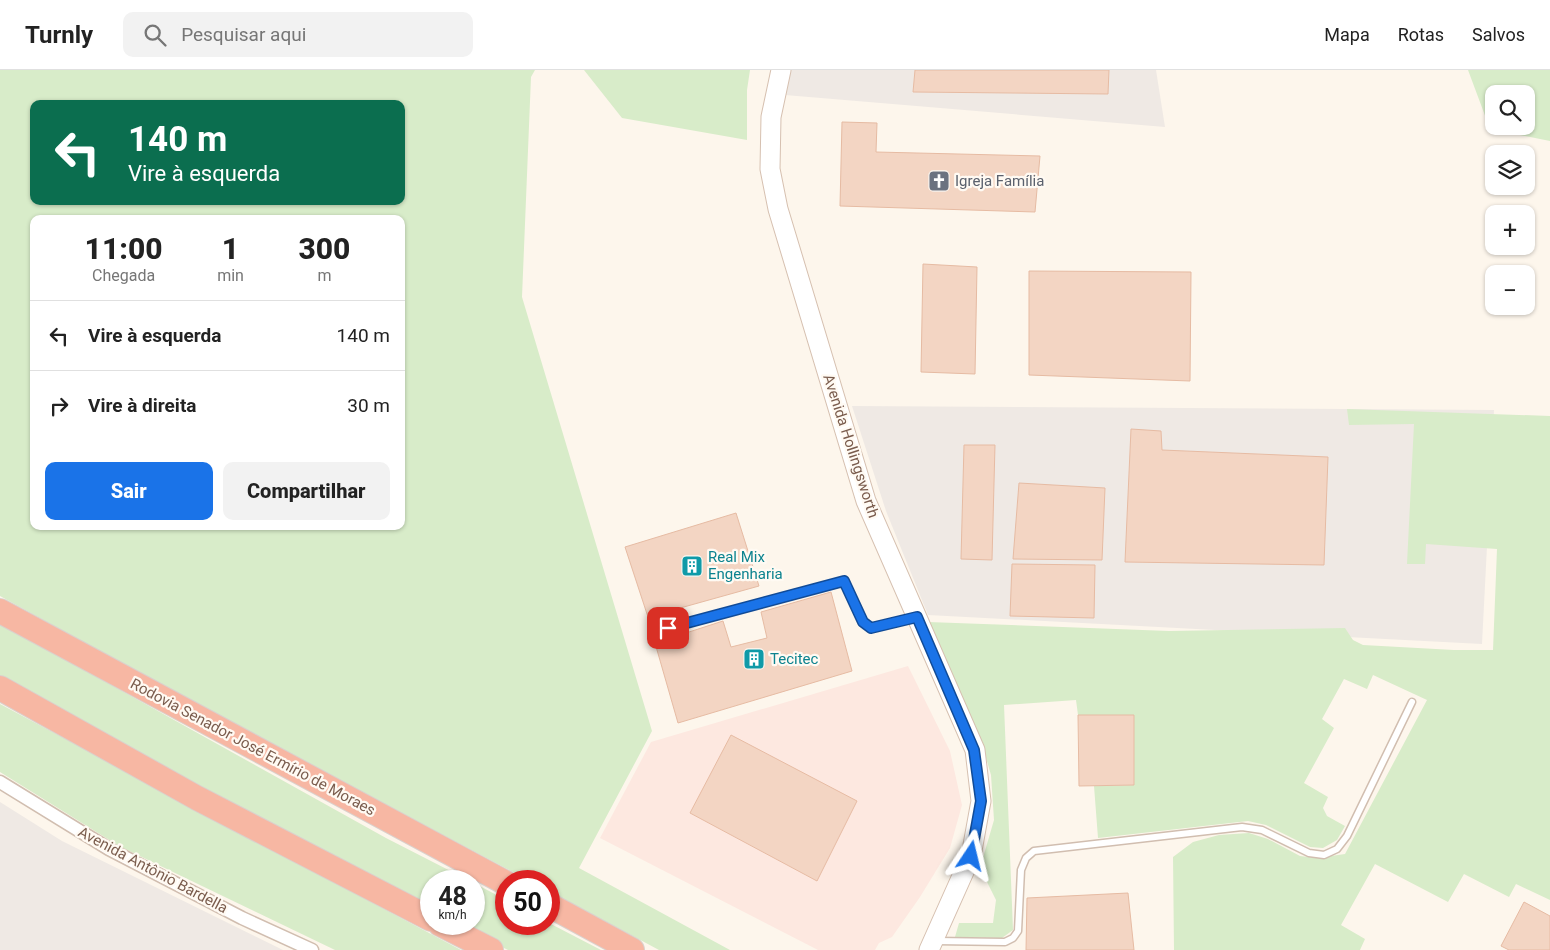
<!DOCTYPE html>
<html lang="pt">
<head>
<meta charset="utf-8">
<style>
	body { margin:0; font-family:Roboto,sans-serif; background:#f2f2f2; color:#222; height:100vh; display:flex; flex-direction:column; font-size:19px; white-space:nowrap }
	* { box-sizing:border-box; margin:0 }
	p { font-size:16px; color:#767676 }
	.icon { flex:none; width:28px; height:28px; fill:none; stroke:currentColor; stroke-width:2; stroke-linecap:round; stroke-linejoin:round }
	.map { position:relative; flex:1; overflow:hidden }
	.side { position:absolute; left:30px; top:145px; width:375px; height:315px; display:flex; flex-direction:column; background:#fff; border-radius:10px; box-shadow:0 1px 4px #0004 }
	.side>* { flex:none }
	.top-card { position:absolute; left:30px; top:30px; width:375px; height:105px; border-radius:10px; box-shadow:0 1px 4px #0004; background:#0b6e4f; color:#fff; overflow:hidden }
	.controls { position:absolute; left:1485px; top:15px; display:grid; gap:10px }
	.controls a { display:grid; place-items:center; width:50px; height:50px; border-radius:10px; background:#fff; box-shadow:0 1px 4px #0004; font-size:25px }
	.speed { position:absolute; left:420px; top:800px; display:flex; gap:10px; font-size:25px; font-weight:700; text-align:center }
	.speed>* { display:grid; place-content:center; width:65px; height:65px; border-radius:50%; background:#fff; box-shadow:0 1px 4px #0004; line-height:1 }
	.speed small { font-size:12px; font-weight:400 }
	.speed .limit { border:8px solid #d22; background:#fff; color:#111 }
	.pin { position:absolute; display:grid; place-items:center; width:42px; height:42px; color:#fff; margin:-21px; border-radius:10px; box-shadow:0 2px 8px #0006 }
	.me { position:absolute; width:55px; margin:-28px; rotate:10deg; stroke-linejoin:round; filter:drop-shadow(0 0 4px #0008) }
	.turn { display:flex; align-items:center; gap:18px; height:105px; padding:0 15px; font-size:22px }
	.turn .icon { width:65px; height:65px; stroke-width:2.5 }
	.turn b { display:block; font-size:35px; line-height:42px }
	.eta { display:flex; justify-content:space-evenly; align-items:center; height:85px; text-align:center }
	.eta b { font-size:30px; font-weight:800; line-height:35px }
	.action { display:flex; gap:10px; margin-top:auto; padding:10px 15px }
	.action a { flex:1; height:58px; border-radius:10px; background:#1a73e8; color:#fff; font-size:20px; font-weight:800; line-height:58px; text-align:center }
	.action a+a { background:#f2f2f2; color:#222 }
	ul { padding:0; list-style:none }
	li { display:flex; align-items:center; gap:15px; height:70px; padding:0 15px; border-top:1px solid #e0e0e0 }
	li div { flex:1 }
	li b { display:block; font-size:19px }
	li em { font-style:normal }
	header { display:flex; align-items:center; gap:30px; box-sizing:border-box; height:70px; padding:0 25px; background:#fff; border-bottom:1px solid #e0e0e0 }
	header strong { font-size:24px }
	nav { display:flex; gap:28px; margin-inline-start:auto; font-size:18px }
	.search { width:350px; height:45px; background:#f2f2f2; display:flex; align-items:center; gap:12px; box-sizing:border-box; padding:0 18px; border-radius:10px; color:#767676; font-size:19px }
	.map>svg:first-child { display:block }
</style>
</head>
<body>
<header>
<strong>Turnly</strong>
<div class="search"><svg class="icon" aria-label="search" viewBox="0 0 24 24"><circle cx="10" cy="10" r="6"/><path d="M15 15l6 6"/></svg>Pesquisar aqui</div>
<nav><a>Mapa</a><a>Rotas</a><a>Salvos</a></nav>
</header>
<div class="map">
<svg width="1550" height="880" viewBox="0 0 1550 880">
	<rect width="100%" height="100%" fill="#fdf6ec"/>
	<!-- commercial -->
	<polygon fill="#fde8e0" points="908,596 950,681 962,735 950,778 920,827 892,867 879,873 875,880 818,880 600,768 651,672"/>
	<!-- industrial -->
	<g fill="#efe9e4">
		<polygon points="790,0 1156,0 1165,57 785,25"/>
		<polygon points="852,336 1494,340 1482,574 928,545 886,441"/>
		<polygon points="0,732 62,771 283,880 0,880"/>
	</g>
	<!-- green -->
	<g fill="#d8ecc9" fill-rule="evenodd">
		<path d="M0,0H535L531,7L522,227L652,661L579,798L730,880H659L549,821V811H530L194,633L0,526ZM34,34H401V131H34ZM34,149H401V456H34Z"/>
		<polygon points="584,0 750,0 747,20 747,70 622,48"/>
		<path d="M1468,0H1550V71L1490,59ZM1494,24H1526V56H1494Z"/>
		<polygon points="1347,339 1550,346 1550,830 1516,814 1509,827 1464,804 1448,832 1375,794 1341,855 1365,869 1360,880 1174,880 1173,787 1193,772 1219,765 1249,763 1268,769 1300,786 1317,788 1345,784 1427,630 1373,605 1367,619 1344,609 1322,649 1334,658 1304,713 1328,727 1323,738 1327,746 1345,756 1337,770 1323,778 1310,777 1266,755 1248,751 1098,768 1094,716 1134,715 1134,645 1078,645 1076,630 1004,635 1013,860 1002,868 955,867 959,853 993,853 996,830 980,798 994,750 991,705 979,664 928,552 1169,561 1345,558 1353,570 1363,575 1454,580 1493,580 1497,479 1426,474 1425,494 1407,494 1414,354 1349,355"/>
		<polygon points="0,553 386,768 470,811 431,811 431,841 0,609"/>
		<polygon points="0,634 461,880 335,880 119,776 0,702"/>
		<polygon points="474,813 506,830 506,854 549,853 601,880 508,880 456,854 474,854"/>
	</g>
	<!-- building -->
	<g fill="#f3d5c3" stroke="#e6bba3">
		<polygon points="915,0 1109,0 1108,24 913,22"/>
		<polygon points="842,52 877,53 876,82 1040,86 1035,142 840,136"/>
		<polygon points="923,194 977,197 975,304 921,302"/>
		<polygon points="1029,201 1191,202 1190,311 1029,305"/>
		<polygon points="1131,359 1161,361 1162,380 1328,387 1324,495 1125,492"/>
		<polygon points="964,375 995,375 992,490 961,489"/>
		<polygon points="1019,413 1105,418 1102,490 1013,489"/>
		<polygon points="736,443 759,516 648,547 625,477"/>
		<polygon points="1012,494 1095,495 1094,548 1010,546"/>
		<polygon points="831,522 852,601 678,653 655,573 723,551 731,577 767,568 761,542"/>
		<polygon points="1078,645 1134,645 1134,715 1079,716"/>
		<polygon points="731,665 857,731 817,811 690,743"/>
		<polygon points="1128,823 1134,880 1026,880 1027,828"/>
		<polygon points="1524,832 1550,846 1550,880 1509,880 1501,876"/>
	</g>
	<g fill="none" stroke-linecap="round" stroke-linejoin="round">
		<!-- service casing -->
		<g stroke="#d1beb0" stroke-width="9">
			<g id="service">
				<polyline points="668,558 845,511 863,552 871,559 916,547"/>
				<polyline points="936,871 1005,872 1013,868 1018,861 1021,800 1026,788 1034,781 1242,757 1262,760 1309,783 1324,785 1337,779 1347,766 1412,632"/>
			</g>
		</g>
		<!-- minor casing -->
		<g stroke="#d1beb0" stroke-width="15">
			<polyline id="minor" points="0,712 109,779 242,848 312,880"/>
		</g>
		<!-- secondary casing -->
		<g stroke="#d6c0b0" stroke-width="21">
			<polyline id="secondary" points="781,0 771,47 770,99 778,139 866,431 975,680 981,731 971,786 929,880"/>
		</g>
		<!-- motorway casing -->
		<g stroke="#dad1cd" stroke-width="26">
			<g id="motorway">
				<polyline points="0,541 506,813"/>
				<polyline points="0,618 197,728 431,849"/>
				<polyline points="549,835 632,880"/>
				<polyline points="440,854 491,880"/>
			</g>
		</g>
		<!-- service -->
		<use href="#service" stroke="#fff" stroke-width="6"/>
		<!-- minor -->
		<use href="#minor" stroke="#fff" stroke-width="12"/>
		<!-- secondary -->
		<use href="#secondary" stroke="#fff" stroke-width="19"/>
		<!-- motorway -->
		<use href="#motorway" stroke="#f7b7a3" stroke-width="24"/>
	</g>
	<g fill="none" stroke-linecap="round" stroke-linejoin="round">
		<!-- route casing -->
		<g stroke="#114b97" stroke-width="12">
			<polyline id="route" points="668,558 844,511 863,552 871,558 917,547 974,680 981,731 971,786"/>
		</g>
		<!-- route -->
		<use href="#route" stroke="#1a73e8" stroke-width="9"/>
	</g>
	<!-- icons -->
	<defs>
		<g id="church-square" transform="scale(1.125)"><rect x="-9" y="-9" width="18" height="18" rx="4" fill="#6b7280" stroke="#fffaf3"/><path d="M-1.2-6h2.4v3.5h3.3v2.4h-3.3V6h-2.4V-.1h-3.3v-2.4h3.3Z" fill="#fff"/></g>
		<g id="building-square" transform="scale(1.125)"><rect x="-9" y="-9" width="18" height="18" rx="4" fill="#0f9aa8" stroke="#fffaf3"/><path d="M-4-6H4V6H1V3H-1V6H-4ZM-2.5-4.3h1.7v1.8h-1.7ZM.8-4.3h1.7v1.8H.8ZM-2.5-1h1.7V.8h-1.7ZM.8-1h1.7V.8H.8Z" fill="#fff"/></g>
	</defs>
	<g fill-rule="evenodd">
		<use href="#church-square" x="939" y="111"/>
		<use href="#building-square" x="692" y="496"/>
		<use href="#building-square" x="754" y="589"/>
	</g>
	<g text-anchor="middle" dominant-baseline="central" stroke-width="4.5" stroke-linejoin="round" paint-order="stroke">
		<!-- worship labels -->
		<g font-size="15" fill="#5b616d" stroke="#fffaf3" text-anchor="start">
			<text x="955" y="111">Igreja Família</text>
		</g>
		<!-- street labels -->
		<g font-size="15" fill="#7a5c4d" stroke="#fffaf3">
			<text transform="translate(851 376) rotate(72)">Avenida Hollingsworth</text>
			<text transform="translate(253 677) rotate(28)">Rodovia Senador José Ermírio de Moraes</text>
			<text transform="translate(153 800) rotate(28)">Avenida Antônio Bardella</text>
		</g>
		<!-- culture labels -->
		<g font-size="15" fill="#0d838f" stroke="#fffaf3" text-anchor="start">
			<text x="708" y="487">Real Mix<tspan x="708" dy="17">Engenharia</tspan></text>
			<text x="770" y="589">Tecitec</text>
		</g>
	</g>
</svg>
<div class="controls">
<a><svg class="icon" aria-label="search" viewBox="0 0 24 24"><circle cx="10" cy="10" r="6"/><path d="M15 15l6 6"/></svg></a>
<a><svg class="icon" aria-label="layers" viewBox="0 0 24 24"><path d="M12 4l9 5-9 5-9-5zM3 14l9 5 9-5"/></svg></a>
<a>+</a>
<a>−</a>
</div>
<div class="speed"><div>48<small>km/h</small></div><div class="limit">50</div></div>
<div class="pin" style="left:668px;top:558px;background:#d93025"><svg class="icon" aria-label="arrive" viewBox="0 0 24 24"><path d="M6 21V4h12l-3 4 3 4H6"/></svg></div>
<svg class="me" style="left:971px;top:786px" viewBox="-20 -20 40 40"><path d="M0-17L14 15 0 8-14 15z" fill="#1a73e8" stroke="#fff" stroke-width="4"/></svg>
<div class="top-card">
<div class="turn"><svg class="icon" aria-label="left" viewBox="0 0 24 24"><path d="M17 20v-9H6M10 6l-5 5 5 5"/></svg><div><b>140 m</b>Vire à esquerda</div></div>
</div>
<section class="side">
<div class="eta">
<div><b>11:00</b><p>Chegada</p></div>
<div><b>1</b><p>min</p></div>
<div><b>300</b><p>m</p></div>
</div>
<ul>
<li><svg class="icon" aria-label="left" viewBox="0 0 24 24"><path d="M17 20v-9H6M10 6l-5 5 5 5"/></svg><div><b>Vire à esquerda</b></div><em>140 m</em></li>
<li><svg class="icon" aria-label="right" viewBox="0 0 24 24"><path d="M7 20v-9h11M14 6l5 5-5 5"/></svg><div><b>Vire à direita</b></div><em>30 m</em></li>
</ul>
<div class="action"><a>Sair</a><a>Compartilhar</a></div>
</section>
</div>
</body>
</html>
